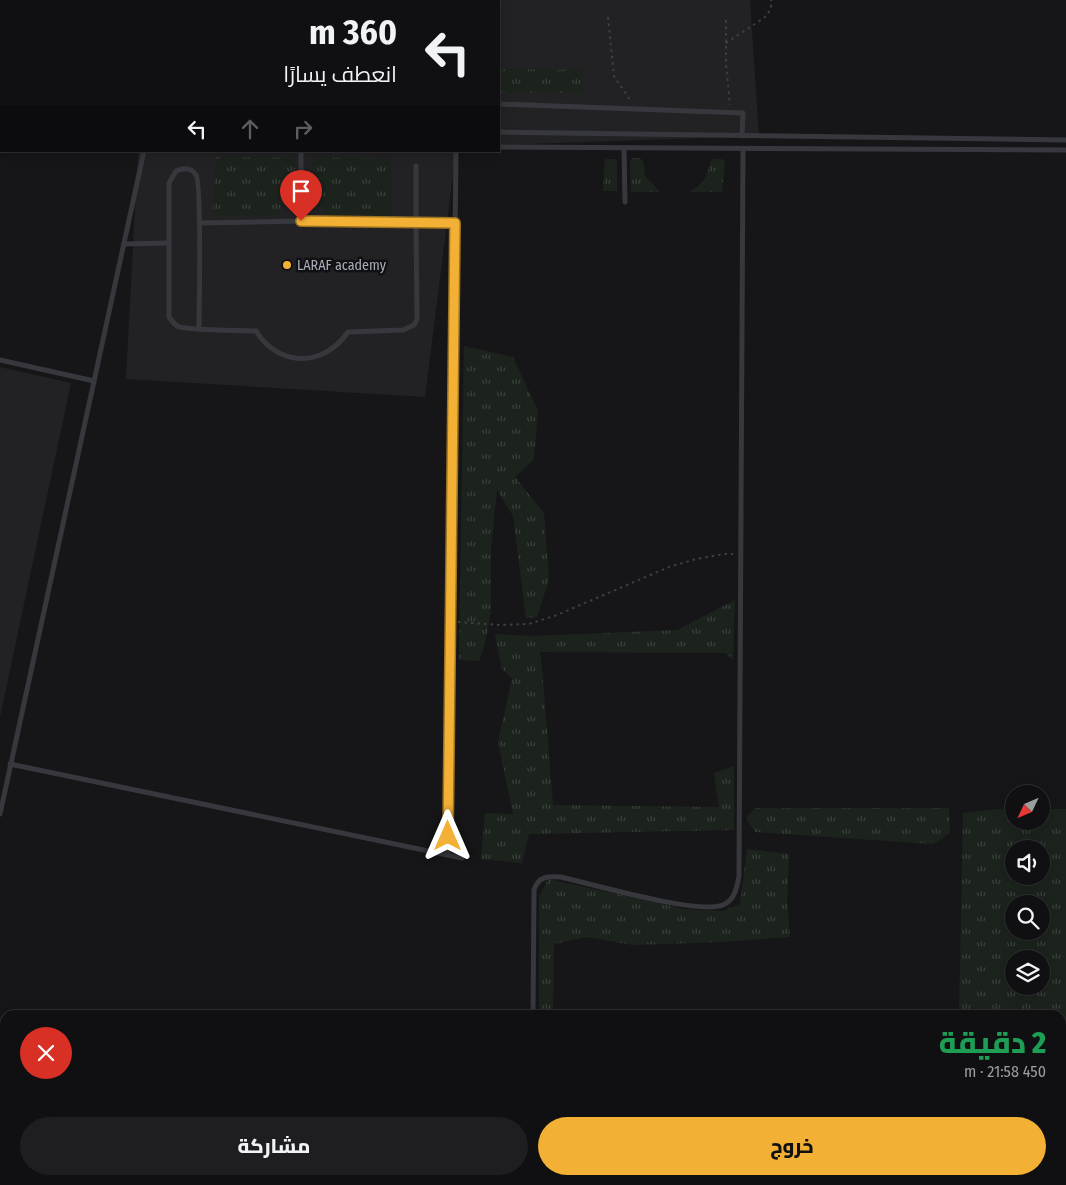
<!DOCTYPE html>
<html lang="ar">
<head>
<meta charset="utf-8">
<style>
	body { margin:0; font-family:"Fira Sans Condensed",Cairo,sans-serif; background:#1e1e20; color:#f1f3f6; direction:rtl; height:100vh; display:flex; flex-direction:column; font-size:19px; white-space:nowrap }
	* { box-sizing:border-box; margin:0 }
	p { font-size:16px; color:#9c9d9f }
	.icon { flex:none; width:28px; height:28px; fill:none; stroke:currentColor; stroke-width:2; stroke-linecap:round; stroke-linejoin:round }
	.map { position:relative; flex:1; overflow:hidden; direction:ltr }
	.panel { position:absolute; left:0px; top:1010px; width:1066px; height:175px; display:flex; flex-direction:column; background:#101012; border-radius:15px 15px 0 0; box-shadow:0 2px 12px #0003,0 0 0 1px #303032; direction:rtl }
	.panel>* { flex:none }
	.guide { position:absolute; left:0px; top:0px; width:500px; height:152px; box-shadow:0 2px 12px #0003,0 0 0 1px #303032; direction:rtl; background:#101012; color:#f1f3f6; overflow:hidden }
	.needle { width:32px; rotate:226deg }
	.tools { position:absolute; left:1005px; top:785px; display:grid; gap:10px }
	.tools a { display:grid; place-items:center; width:45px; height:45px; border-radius:50%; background:#101012; box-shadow:0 2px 12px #0003,0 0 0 1px #303032; font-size:25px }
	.pin { position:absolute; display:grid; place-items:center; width:42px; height:42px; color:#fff; margin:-51px -21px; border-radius:50% 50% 50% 0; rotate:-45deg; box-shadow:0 0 5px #0007 }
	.pin .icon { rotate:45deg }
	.me { position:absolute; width:55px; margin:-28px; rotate:0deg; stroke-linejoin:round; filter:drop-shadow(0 0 4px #0008) }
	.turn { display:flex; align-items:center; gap:18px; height:105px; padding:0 20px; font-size:22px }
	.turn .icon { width:65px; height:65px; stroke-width:2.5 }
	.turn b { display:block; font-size:35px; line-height:42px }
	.lanes { display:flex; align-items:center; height:48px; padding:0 20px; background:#0003; justify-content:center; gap:25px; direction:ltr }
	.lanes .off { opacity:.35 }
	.round { display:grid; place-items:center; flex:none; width:52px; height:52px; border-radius:26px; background:#1e1e20 }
	.summary { display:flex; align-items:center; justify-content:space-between; height:85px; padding:0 20px }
	h1 { font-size:30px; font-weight:800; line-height:38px; color:#1e9e55 }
	.action { display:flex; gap:10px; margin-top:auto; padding:10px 20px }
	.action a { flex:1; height:58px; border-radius:30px; background:#f2b134; color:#111; font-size:20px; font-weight:800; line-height:58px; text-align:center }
	.action a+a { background:#1e1e20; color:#f1f3f6 }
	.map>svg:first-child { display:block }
</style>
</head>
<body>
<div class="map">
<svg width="1066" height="1185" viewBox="0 0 1066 1185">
	<defs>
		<pattern id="grass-tufts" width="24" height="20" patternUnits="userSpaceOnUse" patternTransform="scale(1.25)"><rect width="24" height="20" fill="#1c231d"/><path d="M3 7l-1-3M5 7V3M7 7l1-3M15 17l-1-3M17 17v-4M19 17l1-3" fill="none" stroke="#3a403c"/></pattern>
	</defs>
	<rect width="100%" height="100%" fill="#161618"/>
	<!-- built -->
	<g fill="#222225">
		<polygon points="146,0 750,0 759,136 499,145 499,1 146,1"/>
		<polygon points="138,151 456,151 425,397 126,379"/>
		<polygon points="0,367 71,383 0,717"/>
	</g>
	<!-- grass -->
	<g fill="url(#grass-tufts)" fill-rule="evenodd">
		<polygon points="502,69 583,70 582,93 501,93"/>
		<path d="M215,157L294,158L295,159L296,169L292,171C285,180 285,189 294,197V207H280L279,215L213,216Z"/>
		<path d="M317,157L392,159L391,216L326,217L324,208L311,207L312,197C322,189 322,178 312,169L313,159Z"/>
		<polygon points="633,158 640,158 643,161 645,176 660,192 631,192 630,160"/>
		<polygon points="605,159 615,159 617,161 617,191 603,191"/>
		<path d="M713,159H721L725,161L722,192H690C697,187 704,182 707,174C709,169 709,163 713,159Z"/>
		<polygon points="464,346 513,357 538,411 534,459 515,477 544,513 549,580 537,617 526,618 513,516 497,490 491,549 491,611 485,643 479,661 459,660"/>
		<polygon points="735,600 733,660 726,653 540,652 542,668 553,805 719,807 714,773 734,766 734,830 529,834 522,863 481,859 485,813 513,814 498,742 512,678 502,669 495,634 532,636 677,630"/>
		<polygon points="755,808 949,808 950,833 933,844 755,832 746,818"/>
		<path d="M997,809H1014V821H1041V809H1066V1155L1061,1157V1015H959L963,813ZM1014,849H1041V876H1014ZM1014,904H1041V931H1014ZM1014,959H1041V986H1014Z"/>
		<polygon points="747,849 789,854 787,901 790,937 722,942 633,945 587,937 554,944 553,1015 539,1015 539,897 548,879 685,909 722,911 740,904"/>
		<polygon points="562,1180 944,1180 943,1185 576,1183"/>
		<rect x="956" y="1180" width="89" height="5"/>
	</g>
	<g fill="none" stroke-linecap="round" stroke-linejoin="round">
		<!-- path -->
		<g stroke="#3d3f44" stroke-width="2" stroke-dasharray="2.5 4" stroke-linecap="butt">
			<polyline points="608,17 614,76 630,100"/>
			<polyline points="726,20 726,65 730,105"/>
			<polyline points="726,43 764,18 771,9 771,0"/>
			<polyline points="458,622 500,625 529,624 557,615 669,567 696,559 724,554 733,554"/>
		</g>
		<!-- service -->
		<g stroke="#37383d" stroke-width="5">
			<polyline points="148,1 148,0"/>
			<polyline points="456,1 456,0"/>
			<polyline points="499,104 743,113 742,136"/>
			<polyline points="499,132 1066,140"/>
			<polyline points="499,147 1066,150"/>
			<polyline points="624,148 625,202"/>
			<polyline points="416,166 416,223 455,223"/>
			<polyline points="301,221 301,151"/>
			<path d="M199,223L301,221L416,223L417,319L414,325L403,330L348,332C324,367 279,368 256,331C241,330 187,331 177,326C173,323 171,320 169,317V183L176,171C183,168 191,167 196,175C202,183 199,309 199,329"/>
			<polyline points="124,244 169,243"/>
			<polyline points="0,360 94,381"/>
			<polyline points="10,764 462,858"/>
			<polyline points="0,814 144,151"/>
			<polyline points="448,855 456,151"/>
			<path d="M533,1015L534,890C538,876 549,876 561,877C592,884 698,915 723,905C735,900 737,887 739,876L743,149"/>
			<polyline points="531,1185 531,1180"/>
		</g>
	</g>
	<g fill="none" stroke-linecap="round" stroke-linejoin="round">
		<!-- route casing -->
		<g stroke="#9d7322" stroke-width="12">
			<polyline id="route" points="301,221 455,223 448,836"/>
		</g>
		<!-- route -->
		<use href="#route" stroke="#f2b134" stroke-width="9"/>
	</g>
	<!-- markers -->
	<circle fill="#f2b134" stroke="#111113" stroke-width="2" cx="287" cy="265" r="5"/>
	<g text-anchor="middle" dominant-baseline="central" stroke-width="5" stroke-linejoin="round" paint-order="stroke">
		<!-- poi labels -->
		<g font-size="14" fill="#a8adb8" stroke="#111113" text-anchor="start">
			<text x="297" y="265">LARAF academy</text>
		</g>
	</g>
</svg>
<div class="tools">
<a><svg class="needle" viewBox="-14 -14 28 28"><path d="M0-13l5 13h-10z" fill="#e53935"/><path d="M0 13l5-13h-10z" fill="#9c9d9f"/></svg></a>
<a><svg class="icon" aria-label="sound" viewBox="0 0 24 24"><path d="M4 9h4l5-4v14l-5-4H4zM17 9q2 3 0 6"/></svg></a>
<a><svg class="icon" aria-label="search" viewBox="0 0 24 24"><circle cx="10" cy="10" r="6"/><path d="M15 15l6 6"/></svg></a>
<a><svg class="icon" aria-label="layers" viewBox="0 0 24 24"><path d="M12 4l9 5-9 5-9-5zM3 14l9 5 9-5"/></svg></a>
</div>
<div class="pin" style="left:301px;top:221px;background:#d93025"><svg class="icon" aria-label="arrive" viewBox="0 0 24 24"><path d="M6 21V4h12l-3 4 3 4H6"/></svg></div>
<svg class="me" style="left:448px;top:836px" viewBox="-20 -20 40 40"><path d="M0-17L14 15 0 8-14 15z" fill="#f2b134" stroke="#fff" stroke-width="4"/></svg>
<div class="guide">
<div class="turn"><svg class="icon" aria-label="left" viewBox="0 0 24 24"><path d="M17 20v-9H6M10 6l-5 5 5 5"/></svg><div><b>360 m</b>انعطف يسارًا</div></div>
<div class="lanes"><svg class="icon" aria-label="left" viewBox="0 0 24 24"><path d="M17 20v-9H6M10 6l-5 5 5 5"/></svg><svg class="icon off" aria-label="ahead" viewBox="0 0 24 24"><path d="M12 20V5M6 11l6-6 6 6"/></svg><svg class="icon off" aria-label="right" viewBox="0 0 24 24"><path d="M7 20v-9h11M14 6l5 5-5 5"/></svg></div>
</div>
<section class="panel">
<div class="summary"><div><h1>2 دقيقة</h1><p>450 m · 21:58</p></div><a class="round" style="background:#d93025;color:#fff"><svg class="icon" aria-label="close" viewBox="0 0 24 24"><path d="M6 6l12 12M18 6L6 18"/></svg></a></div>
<div class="action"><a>خروج</a><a>مشاركة</a></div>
</section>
</div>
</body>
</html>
